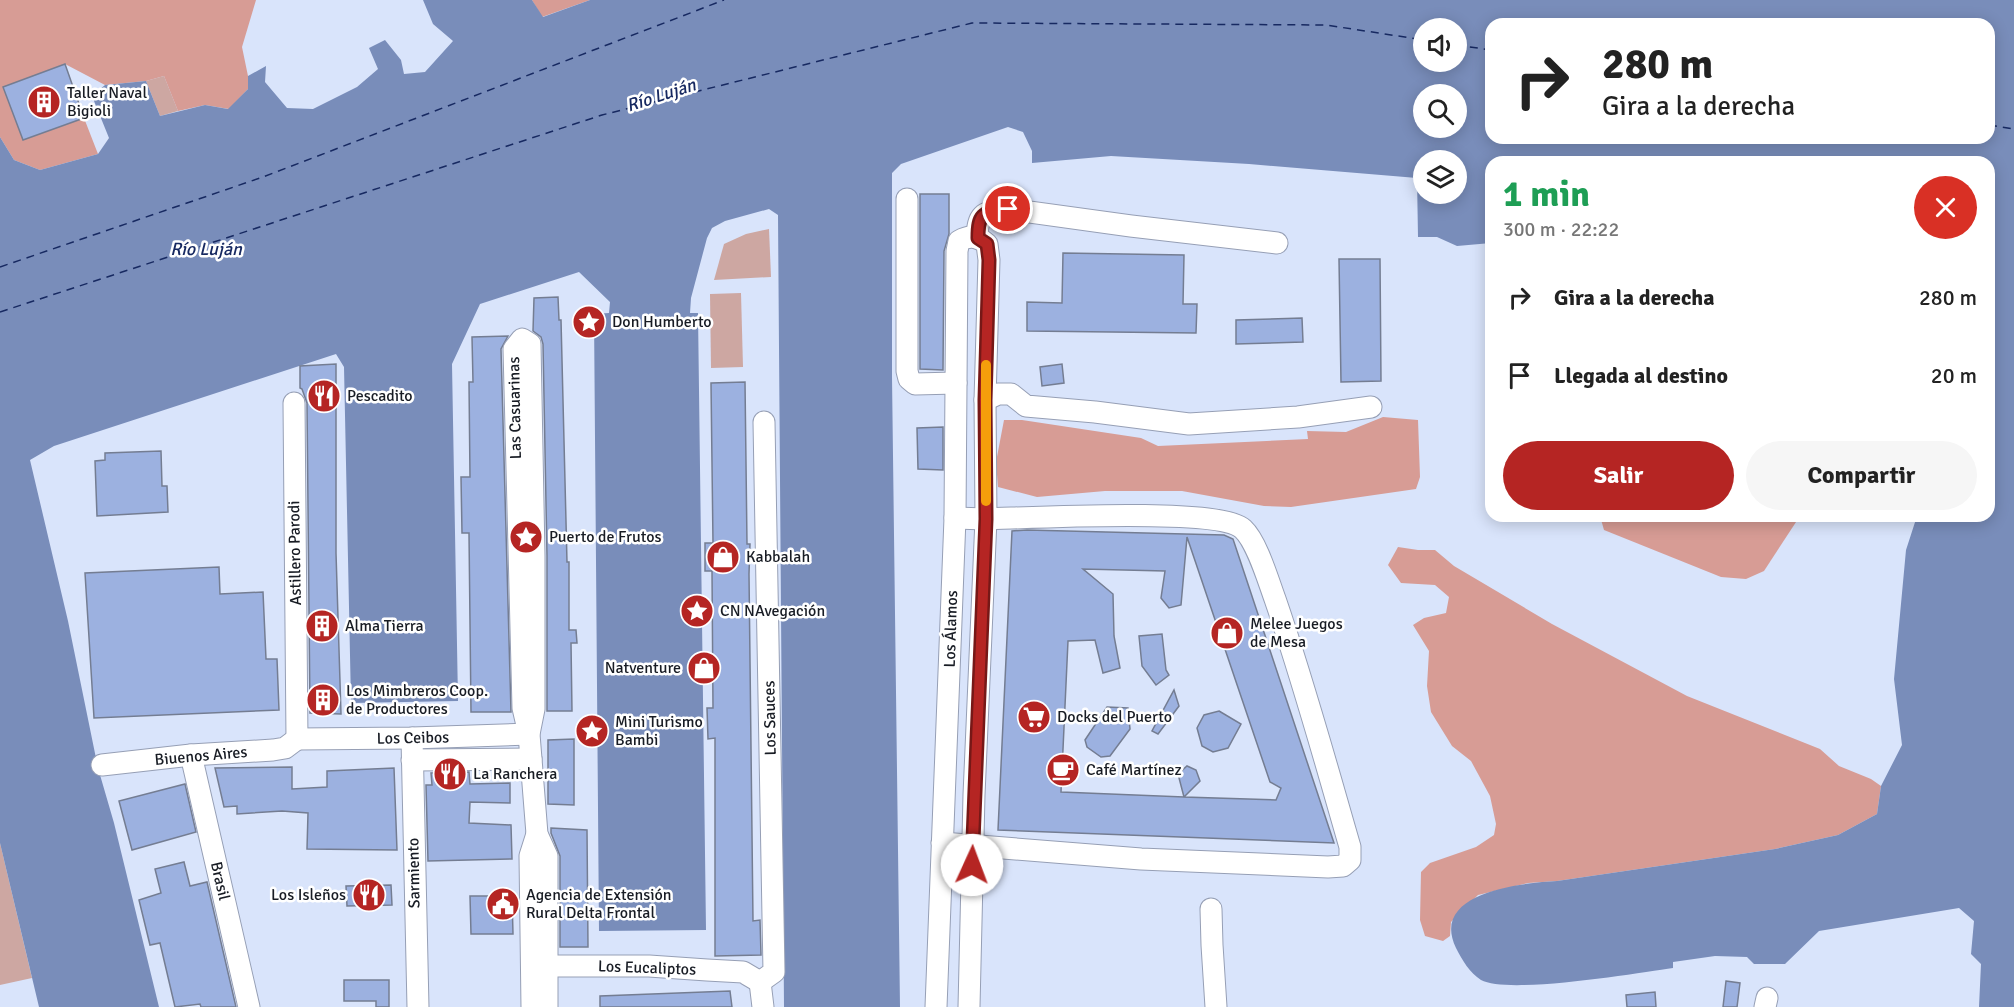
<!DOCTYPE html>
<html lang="es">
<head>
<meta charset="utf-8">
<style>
	body { margin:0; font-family:Signika,sans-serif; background:#f6f6f6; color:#222; height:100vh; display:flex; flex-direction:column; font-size:22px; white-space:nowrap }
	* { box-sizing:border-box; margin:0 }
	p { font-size:20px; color:#767676 }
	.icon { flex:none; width:33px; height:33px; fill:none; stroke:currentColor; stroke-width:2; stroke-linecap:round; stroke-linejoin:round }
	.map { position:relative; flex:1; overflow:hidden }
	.details { position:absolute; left:1485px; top:156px; width:510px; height:366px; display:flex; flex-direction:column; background:#fff; border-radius:18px; box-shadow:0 3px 15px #0003 }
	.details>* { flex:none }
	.guide { position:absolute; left:1485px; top:18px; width:510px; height:126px; border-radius:18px; box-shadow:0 3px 15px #0003; background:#fff; color:#222; overflow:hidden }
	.fabs { position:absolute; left:1413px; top:18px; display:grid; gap:12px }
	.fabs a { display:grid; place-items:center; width:54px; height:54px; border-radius:50%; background:#fff; box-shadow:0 3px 15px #0003; font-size:30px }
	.pin { position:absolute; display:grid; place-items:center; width:51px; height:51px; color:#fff; margin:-26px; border:3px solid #fff; border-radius:50%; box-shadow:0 2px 6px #0007 }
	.me { position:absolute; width:66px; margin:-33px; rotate:2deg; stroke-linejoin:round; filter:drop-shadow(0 0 4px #0008) }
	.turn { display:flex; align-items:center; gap:21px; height:126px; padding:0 18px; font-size:27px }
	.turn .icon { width:78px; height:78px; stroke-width:2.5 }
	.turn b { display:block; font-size:42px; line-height:51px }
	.round { display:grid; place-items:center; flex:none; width:63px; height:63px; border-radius:32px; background:#f6f6f6 }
	.summary { display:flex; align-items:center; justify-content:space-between; height:102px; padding:0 18px }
	h1 { font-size:36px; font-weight:700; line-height:45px; color:#1e9e55 }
	.primary-button { display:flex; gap:12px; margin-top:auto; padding:12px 18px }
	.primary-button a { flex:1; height:69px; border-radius:36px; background:#b52523; color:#fff; font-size:24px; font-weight:700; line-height:69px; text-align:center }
	.primary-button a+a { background:#f6f6f6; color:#222 }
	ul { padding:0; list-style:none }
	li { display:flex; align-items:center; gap:18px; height:78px; padding:0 18px }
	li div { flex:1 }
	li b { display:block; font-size:22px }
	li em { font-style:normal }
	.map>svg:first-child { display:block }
</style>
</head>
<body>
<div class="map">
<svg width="2014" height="1007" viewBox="0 0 2014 1007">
	<rect width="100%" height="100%" fill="#d9e4fb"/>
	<!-- green -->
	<g fill="#cda7a2">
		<polygon points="164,76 178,111 160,116 146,81"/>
		<polygon points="769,229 771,277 714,280 724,244 746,234"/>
		<polygon points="741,293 743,367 711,368 710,294"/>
		<polygon points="0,843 32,978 0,985"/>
	</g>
	<!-- forest -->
	<g fill="#d79c95">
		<polygon points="0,0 256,0 242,47 248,76 248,89 229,109 205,105 178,111 164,76 146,81 105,85 65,64 4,87 23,140 84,118 98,154 40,170 14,160 0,137"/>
		<polygon points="532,0 590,0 542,17"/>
		<polygon points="1383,417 1418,420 1420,477 1416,489 1291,507 1264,506 1182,491 1105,491 1037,497 998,487 996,462 1004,420 1022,420 1141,438 1158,446 1308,439 1307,431 1346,432"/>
		<polygon points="1600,516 1800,516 1764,571 1746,579 1721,577 1604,530"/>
		<polygon points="1398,547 1418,550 1435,550 1454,566 1552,624 1687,696 1820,749 1839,766 1871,779 1881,786 1877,814 1838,835 1775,849 1557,881 1528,883 1478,895 1451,922 1450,936 1443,941 1425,936 1420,920 1421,872 1430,863 1476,847 1494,835 1496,824 1490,796 1471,761 1452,746 1431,712 1427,686 1429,651 1413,625 1424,618 1446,613 1449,597 1435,585 1401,583 1388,565"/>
	</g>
	<!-- water -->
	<path fill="#798dba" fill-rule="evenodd" d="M423,0H532L543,17L590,0H2014V1007H1979L1981,964L1971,954L1974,921L1959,908L1819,931L1785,964H1754L1747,957L1715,956L1673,962V968C1638,973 1508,995 1481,980C1470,973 1462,960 1456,948C1429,892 1522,883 1557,881L1775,849L1838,835L1877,814L1881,786L1902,745L1894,679L1906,550L1917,516H1989V162H1491V243L1457,246L1437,237H1418L1417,178L1249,164L1111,156L1032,163V151L1023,132L1008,127L901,164L892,173V377L900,1007H784L778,215L769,209L725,221L712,228L707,238L691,298L690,313H698L706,930L599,931L594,314L609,313L610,302L579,272L480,304L452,364L458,701L351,703L344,367L336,354L54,446L30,460L68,621L98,768L114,823L159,1007H39L0,843V137L14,160L40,170L98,154L109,138L92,96L105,85L146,81L160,116L205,105L228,109L248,89V76L266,66L265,82L287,108L313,109L357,87L378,69L369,48L385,40L401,60L404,74L425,72L453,41L433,24ZM1491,24H1989V138H1491ZM1424,28H1456V62H1424ZM1424,94H1456V128H1424ZM1424,160H1456V194H1424Z"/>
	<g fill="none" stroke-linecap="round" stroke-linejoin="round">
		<!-- ferry -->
		<g stroke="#172961" stroke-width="1.5" stroke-dasharray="8 6" stroke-linecap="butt">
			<polyline points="1456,45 1491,50"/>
			<polyline points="1989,125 2014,129"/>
			<polyline points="0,267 263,177 724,0"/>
			<polyline points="0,312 602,115 972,23 1326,25 1424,40"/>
		</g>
	</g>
	<!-- building -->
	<g fill="#9cb1e0" stroke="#747d92" stroke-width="1.5" fill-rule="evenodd">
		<polygon points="65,64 84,118 23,140 3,87"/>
		<polygon points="920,194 949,194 949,234 944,251 943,370 920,369"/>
		<polygon points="1063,253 1184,255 1183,304 1197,304 1196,333 1027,331 1027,302 1062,303"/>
		<polygon points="1339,259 1380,259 1381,381 1341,382"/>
		<polygon points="558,297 559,320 561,320 567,562 569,562 569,630 576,630 577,643 571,643 572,711 547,711 547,556 543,344 541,337 533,331 534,298"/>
		<polygon points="1302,318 1303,342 1236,344 1236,320"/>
		<polygon points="508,336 501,349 511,712 471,712 469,533 462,533 461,477 470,477 469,382 473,382 472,337"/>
		<polygon points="336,364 336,553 341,714 310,713 307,403 302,389 300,388 300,366"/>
		<polygon points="1062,364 1064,383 1042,386 1040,367"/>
		<polygon points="745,382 747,544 750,544 749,574 753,921 760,920 761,955 715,956 715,738 708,739 707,708 713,708 712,571 705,571 705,543 713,543 711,383"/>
		<polygon points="943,427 943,470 918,469 917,428"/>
		<polygon points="161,451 162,486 167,486 168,512 97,516 95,461 105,460 105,453"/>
		<path d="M1027,530L1224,535L1233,539L1334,843L998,830L1012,531ZM1187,537L1270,782L1281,788L1276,800L1184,797L1200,781L1196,770L1187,766L1178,774L1184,797L1061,792L1068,641L1095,640L1103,673L1120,668L1114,636L1113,594L1083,569L1165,571L1161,598L1169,608L1181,605Z"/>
		<polygon points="219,567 220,594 263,592 266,659 277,659 279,710 94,718 85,573"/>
		<polygon points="1162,634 1166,670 1169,675 1156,685 1142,666 1139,636"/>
		<polygon points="1174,690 1179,706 1158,734 1152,731"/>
		<polygon points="1107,707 1128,708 1130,729 1110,756 1101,757 1087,747 1085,740"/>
		<polygon points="1219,711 1241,724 1228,748 1213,752 1202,746 1197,728 1204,715"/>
		<polygon points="574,739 574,805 548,804 548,740"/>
		<polygon points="292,767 292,789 327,787 327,771 394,768 397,850 307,849 308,813 282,811 237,814 237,806 224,807 215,768"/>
		<polygon points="469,772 470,784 510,783 510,803 470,802 469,823 511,825 512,859 428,861 426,785 432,785 431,773"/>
		<polygon points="185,784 196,832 132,850 119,801"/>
		<polygon points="551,828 587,830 588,947 560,947 560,856 551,833"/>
		<polygon points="184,862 190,886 207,882 236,1007 201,1007 200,1004 175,1007 160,943 150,945 139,900 161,893 155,869"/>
		<polygon points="391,885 392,905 347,906 346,886"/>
		<polygon points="470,896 512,896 513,934 471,934"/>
		<polygon points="344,980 389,980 389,1007 376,1007 376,1001 344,1001"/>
		<polygon points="1726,981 1740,983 1737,1007 1723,1007"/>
		<polygon points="730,991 732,1007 600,1007 600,996"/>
		<polygon points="1655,992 1656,1007 1627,1007 1626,995"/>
	</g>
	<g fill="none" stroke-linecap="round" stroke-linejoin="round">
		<!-- minor casing -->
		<g stroke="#969fb5" stroke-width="23">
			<g id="minor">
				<polyline points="907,199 907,371 909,379 915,384 956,383"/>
				<path d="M977,238C978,211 984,213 1008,209L1131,226L1277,243"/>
				<polyline points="985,400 998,394 1011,394 1026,406 1095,412 1189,424 1298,417 1371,407"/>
				<polyline points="294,403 297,739"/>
				<polyline points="529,734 534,709 534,556 530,344 522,339 514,349 523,708 529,734 537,834 547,856 547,1007"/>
				<polyline points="412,738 418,1007"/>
				<polyline points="297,739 412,738 529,734"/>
				<polyline points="191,755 249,1007"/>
				<polyline points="412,760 531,759"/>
				<polyline points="102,765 191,755 273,750 285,748 297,739"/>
				<path d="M942,843L1141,859L1328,867L1343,866L1350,860V847C1326,764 1303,680 1275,599C1268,580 1257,542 1243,529C1219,507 1028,518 986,519L955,518"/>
				<polyline points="1211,909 1212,945 1216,1007"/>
				<polyline points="532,966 649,966 707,970 743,972 760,982"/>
				<polyline points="760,982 774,972 764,422"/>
				<polyline points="760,982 763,1007"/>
				<polyline points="532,1007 530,856 537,834"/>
				<path d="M936,1007L955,518L957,251L959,241C969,235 978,236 987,244L989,260L985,400L986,519L974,795L969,1007"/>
				<polyline points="1765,1007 1767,998"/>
			</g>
		</g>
		<!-- minor -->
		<use href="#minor" stroke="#fff" stroke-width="21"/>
	</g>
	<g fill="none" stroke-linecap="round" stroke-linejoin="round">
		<!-- route casing -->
		<g stroke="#761817" stroke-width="15">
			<path id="route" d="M972,865L986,519L985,400L989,260L987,244L978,238C978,211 984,213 1008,209"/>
		</g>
		<!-- route -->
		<use href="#route" stroke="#b52523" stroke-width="10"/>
		<!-- slow -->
		<polyline stroke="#f59e0b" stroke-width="10" points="986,501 986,365"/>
	</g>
	<!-- icons -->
	<defs>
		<g id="building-disc" transform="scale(1.725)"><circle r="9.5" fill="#b52523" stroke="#fff"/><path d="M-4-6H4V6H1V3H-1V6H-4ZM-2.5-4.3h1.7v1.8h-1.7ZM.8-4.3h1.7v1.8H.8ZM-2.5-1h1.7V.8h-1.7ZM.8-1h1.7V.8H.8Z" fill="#fff"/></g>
		<g id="sight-disc" transform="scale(1.725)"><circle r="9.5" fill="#b52523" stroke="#fff"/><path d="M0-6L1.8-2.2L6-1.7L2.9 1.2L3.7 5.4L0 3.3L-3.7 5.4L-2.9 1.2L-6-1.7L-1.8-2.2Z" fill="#fff"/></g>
		<g id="restaurant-disc" transform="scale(1.725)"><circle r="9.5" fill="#b52523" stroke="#fff"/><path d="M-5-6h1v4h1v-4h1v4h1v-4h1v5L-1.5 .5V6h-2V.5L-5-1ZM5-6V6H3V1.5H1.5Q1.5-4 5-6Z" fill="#fff"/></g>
		<g id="shop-disc" transform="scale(1.725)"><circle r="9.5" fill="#b52523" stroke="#fff"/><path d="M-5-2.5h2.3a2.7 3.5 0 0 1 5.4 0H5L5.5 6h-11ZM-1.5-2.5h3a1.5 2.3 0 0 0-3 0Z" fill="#fff"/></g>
		<g id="supermarket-disc" transform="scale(1.725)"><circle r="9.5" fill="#b52523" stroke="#fff"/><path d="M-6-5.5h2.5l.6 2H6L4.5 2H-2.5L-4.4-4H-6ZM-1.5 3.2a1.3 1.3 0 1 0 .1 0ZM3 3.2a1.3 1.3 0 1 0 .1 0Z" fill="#fff"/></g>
		<g id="cafe-disc" transform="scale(1.725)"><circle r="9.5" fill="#b52523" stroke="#fff"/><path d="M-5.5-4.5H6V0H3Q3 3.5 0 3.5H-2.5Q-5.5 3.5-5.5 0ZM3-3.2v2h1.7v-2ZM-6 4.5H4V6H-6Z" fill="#fff"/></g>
		<g id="civic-disc" transform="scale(1.725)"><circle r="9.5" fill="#b52523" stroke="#fff"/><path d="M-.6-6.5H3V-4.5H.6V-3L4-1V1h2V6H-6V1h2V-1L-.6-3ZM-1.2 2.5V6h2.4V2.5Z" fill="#fff"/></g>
	</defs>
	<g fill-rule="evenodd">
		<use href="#building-disc" x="44" y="102"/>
		<use href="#sight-disc" x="589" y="322"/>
		<use href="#restaurant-disc" x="324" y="396"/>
		<use href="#sight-disc" x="526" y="537"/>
		<use href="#shop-disc" x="723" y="557"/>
		<use href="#sight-disc" x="697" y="611"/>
		<use href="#building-disc" x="322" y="626"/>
		<use href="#shop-disc" x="1227" y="633"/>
		<use href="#shop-disc" x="704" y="668"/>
		<use href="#building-disc" x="323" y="700"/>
		<use href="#supermarket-disc" x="1034" y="717"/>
		<use href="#sight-disc" x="592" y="731"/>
		<use href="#cafe-disc" x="1063" y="770"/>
		<use href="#restaurant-disc" x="450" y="774"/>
		<use href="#restaurant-disc" x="369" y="895"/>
		<use href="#civic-disc" x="503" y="904"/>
	</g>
	<g text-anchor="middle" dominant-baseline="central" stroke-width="5" stroke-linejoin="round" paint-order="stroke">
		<!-- poi labels -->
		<g font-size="16" fill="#181c24" stroke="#fff" text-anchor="start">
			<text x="67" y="93">Taller Naval<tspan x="67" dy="18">Bigioli</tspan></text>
			<text x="612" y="322">Don Humberto</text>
			<text x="347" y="396">Pescadito</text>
			<text x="549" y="537">Puerto de Frutos</text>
			<text x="746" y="557">Kabbalah</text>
			<text x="720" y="611">CN NAvegación</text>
			<text x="1250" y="624">Melee Juegos<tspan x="1250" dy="18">de Mesa</tspan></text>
			<text x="345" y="626">Alma Tierra</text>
			<text x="681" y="668" text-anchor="end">Natventure</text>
			<text x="346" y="691">Los Mimbreros Coop.<tspan x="346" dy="18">de Productores</tspan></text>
			<text x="1057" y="717">Docks del Puerto</text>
			<text x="615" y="722">Mini Turismo<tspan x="615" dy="18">Bambi</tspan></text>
			<text x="1086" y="770">Café Martínez</text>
			<text x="473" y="774">La Ranchera</text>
			<text x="346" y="895" text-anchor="end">Los Isleños</text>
			<text x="526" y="895">Agencia de Extensión<tspan x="526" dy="18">Rural Delta Frontal</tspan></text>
		</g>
		<!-- street labels -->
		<g font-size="16" fill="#181c24" stroke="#fff">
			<text transform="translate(515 408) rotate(-91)">Las Casuarinas</text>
			<text transform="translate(295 553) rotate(-91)">Astillero Parodi</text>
			<text transform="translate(951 629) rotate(-88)">Los Álamos</text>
			<text transform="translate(770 718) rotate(-91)">Los Sauces</text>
			<text transform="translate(413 738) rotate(-1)">Los Ceibos</text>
			<text transform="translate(201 756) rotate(-5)">Biuenos Aires</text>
			<text transform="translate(414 873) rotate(-91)">Sarmiento</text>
			<text transform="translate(220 881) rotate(77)">Brasil</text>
			<text transform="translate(647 968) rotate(2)">Los Eucaliptos</text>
		</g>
		<!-- water labels -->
		<g font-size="18" font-style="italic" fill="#172961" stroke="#fff">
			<text transform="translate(661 95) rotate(-18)">Río Luján</text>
			<text x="206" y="249">Río Luján</text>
		</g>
	</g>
</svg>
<div class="fabs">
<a><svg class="icon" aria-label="sound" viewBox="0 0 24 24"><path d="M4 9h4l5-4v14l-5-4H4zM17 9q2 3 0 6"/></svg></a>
<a><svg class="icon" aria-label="search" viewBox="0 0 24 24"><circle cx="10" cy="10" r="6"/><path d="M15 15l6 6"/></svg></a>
<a><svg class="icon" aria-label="layers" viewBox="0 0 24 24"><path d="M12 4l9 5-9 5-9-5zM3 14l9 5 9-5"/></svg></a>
</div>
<div class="pin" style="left:1008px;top:209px;background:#d93025"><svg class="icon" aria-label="arrive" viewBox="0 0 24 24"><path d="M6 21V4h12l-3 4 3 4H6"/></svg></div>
<svg class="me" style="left:972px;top:865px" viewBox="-20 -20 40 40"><circle r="19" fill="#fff"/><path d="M0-13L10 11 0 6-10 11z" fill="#b52523"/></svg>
<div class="guide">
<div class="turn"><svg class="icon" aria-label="right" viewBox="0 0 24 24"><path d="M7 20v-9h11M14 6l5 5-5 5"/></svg><div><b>280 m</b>Gira a la derecha</div></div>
</div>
<section class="details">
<div class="summary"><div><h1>1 min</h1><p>300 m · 22:22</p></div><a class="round" style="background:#d93025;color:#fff"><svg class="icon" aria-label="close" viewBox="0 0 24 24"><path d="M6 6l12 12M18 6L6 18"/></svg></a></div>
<ul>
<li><svg class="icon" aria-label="right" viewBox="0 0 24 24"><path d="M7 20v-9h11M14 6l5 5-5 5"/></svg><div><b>Gira a la derecha</b></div><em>280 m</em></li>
<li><svg class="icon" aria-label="arrive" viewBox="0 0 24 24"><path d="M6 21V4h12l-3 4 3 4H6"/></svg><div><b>Llegada al destino</b></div><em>20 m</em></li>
</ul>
<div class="primary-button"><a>Salir</a><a>Compartir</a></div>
</section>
</div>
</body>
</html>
